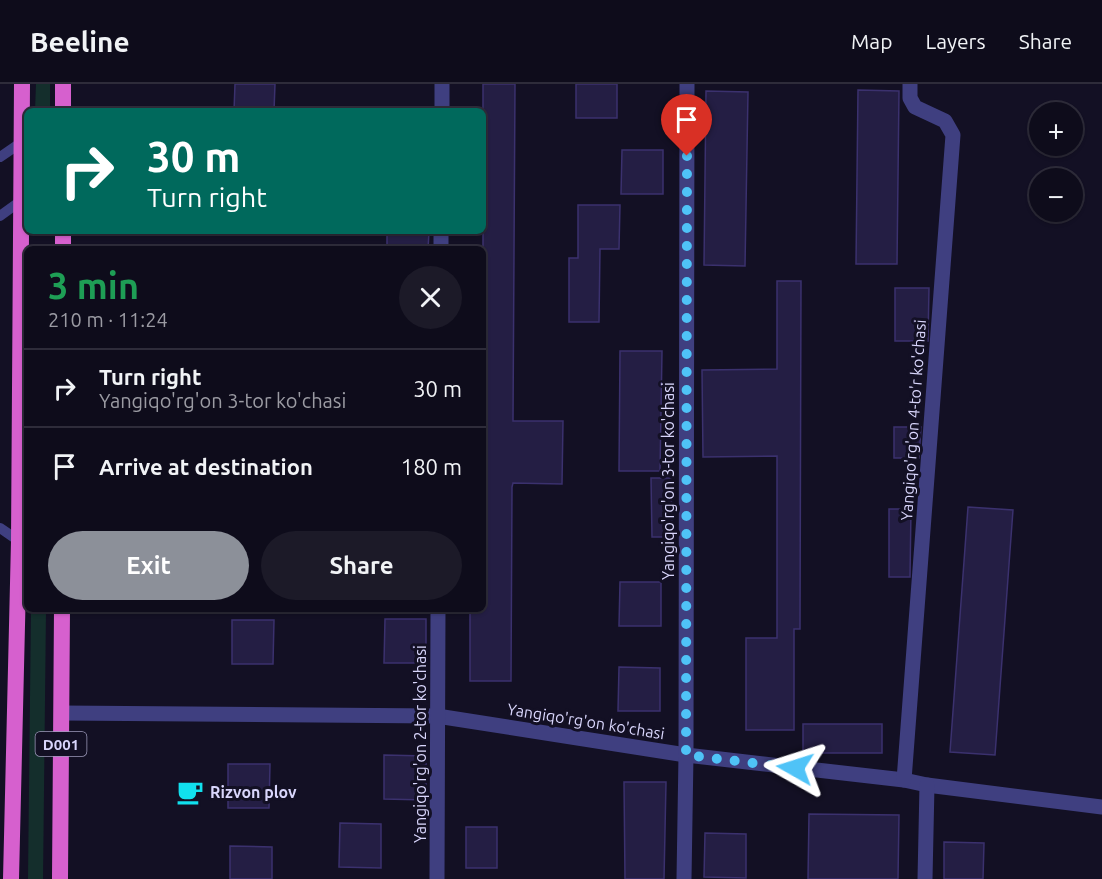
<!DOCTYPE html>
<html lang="en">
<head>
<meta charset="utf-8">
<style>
	body { margin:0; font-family:Ubuntu,sans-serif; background:#1c1a28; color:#f1f3f6; height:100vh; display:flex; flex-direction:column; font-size:22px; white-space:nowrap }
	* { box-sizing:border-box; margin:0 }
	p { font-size:20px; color:#9b9ba3 }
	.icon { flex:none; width:33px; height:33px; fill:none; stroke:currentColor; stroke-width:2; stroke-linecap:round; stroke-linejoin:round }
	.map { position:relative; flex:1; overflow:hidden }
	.sheet { position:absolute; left:24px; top:162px; width:462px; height:366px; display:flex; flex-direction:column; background:#0e0c1b; border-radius:9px; box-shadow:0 2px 4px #0004,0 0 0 2px #2e2c3a }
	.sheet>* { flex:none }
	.top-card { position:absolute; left:24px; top:24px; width:462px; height:126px; border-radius:9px; box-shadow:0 2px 4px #0004,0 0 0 2px #2e2c3a; background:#00695c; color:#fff; overflow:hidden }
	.buttons { position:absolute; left:1029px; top:18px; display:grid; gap:12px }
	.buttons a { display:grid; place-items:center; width:54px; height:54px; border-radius:50%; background:#0e0c1b; box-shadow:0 2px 4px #0004,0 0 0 2px #2e2c3a; font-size:30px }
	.pin { position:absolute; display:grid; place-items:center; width:51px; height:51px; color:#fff; margin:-62px -26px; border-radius:50% 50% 50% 0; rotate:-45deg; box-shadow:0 0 6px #0007 }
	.pin .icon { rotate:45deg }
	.me { position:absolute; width:66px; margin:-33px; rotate:276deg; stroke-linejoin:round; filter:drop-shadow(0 0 4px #0008) }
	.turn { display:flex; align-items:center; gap:21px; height:126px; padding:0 24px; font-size:27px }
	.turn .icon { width:78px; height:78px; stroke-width:2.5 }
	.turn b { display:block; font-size:42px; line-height:51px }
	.round { display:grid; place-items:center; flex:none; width:63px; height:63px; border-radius:32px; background:#1c1a28 }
	.headline { display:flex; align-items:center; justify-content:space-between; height:102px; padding:0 24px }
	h1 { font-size:36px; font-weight:600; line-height:45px; color:#1e9e55 }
	.cta { display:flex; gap:12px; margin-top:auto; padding:12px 24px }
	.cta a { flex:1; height:69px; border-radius:36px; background:#8c9099; color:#fff; font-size:24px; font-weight:600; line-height:69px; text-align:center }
	.cta a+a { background:#1c1a28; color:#f1f3f6 }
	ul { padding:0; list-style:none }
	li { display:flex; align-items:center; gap:18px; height:78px; padding:0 24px; border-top:2px solid #2e2c3a }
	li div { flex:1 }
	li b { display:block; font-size:22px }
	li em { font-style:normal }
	header { display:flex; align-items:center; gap:36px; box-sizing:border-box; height:84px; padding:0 30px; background:#0e0c1b; border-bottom:2px solid #2e2c3a }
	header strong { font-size:28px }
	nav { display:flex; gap:33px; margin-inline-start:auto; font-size:21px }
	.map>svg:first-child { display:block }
</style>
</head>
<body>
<header>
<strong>Beeline</strong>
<nav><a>Map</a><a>Layers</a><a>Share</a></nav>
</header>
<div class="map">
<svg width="1102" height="795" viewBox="0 0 1102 795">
	<rect width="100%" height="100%" fill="#131024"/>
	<!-- green -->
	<g fill="#142e2c">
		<polygon points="36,0 50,0 50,27 35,27"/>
		<polygon points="31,525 46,525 43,795 28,795"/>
	</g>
	<!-- building -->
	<g fill="#241e44" stroke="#3b316e" stroke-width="1.5">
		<polygon points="235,0 275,0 274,27 234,27"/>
		<polygon points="483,0 515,0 513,337 563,337 562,400 513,399 512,403 511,597 470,597 470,525 483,525"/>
		<rect x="576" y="0" width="41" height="34"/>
		<polygon points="858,6 899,7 897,180 856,180"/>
		<polygon points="706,7 748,8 745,182 704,181"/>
		<polygon points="622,66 663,66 663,110 621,110"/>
		<polygon points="578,121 620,121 619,165 600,165 599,238 569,238 569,174 578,174"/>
		<polygon points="387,148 429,148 428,165 387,165"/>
		<polygon points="777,197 801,197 800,545 794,545 794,646 746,646 746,554 777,554 777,372 703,373 702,286 777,285"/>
		<polygon points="895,204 929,204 928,257 895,257"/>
		<polygon points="620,267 662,267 660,387 619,387"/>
		<polygon points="894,343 921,343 919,374 894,374"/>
		<polygon points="651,394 671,394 672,453 652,453"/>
		<polygon points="968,423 1013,426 995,671 950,668"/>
		<polygon points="889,425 911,425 910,493 889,493"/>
		<polygon points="620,498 661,498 661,542 619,542"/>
		<polygon points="385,535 426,535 426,579 384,579"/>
		<polygon points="232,536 274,536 273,580 232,580"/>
		<polygon points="619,583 660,584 660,627 618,627"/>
		<rect x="803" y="640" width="79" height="29"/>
		<polygon points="384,671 426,672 426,716 384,715"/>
		<polygon points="228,680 270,680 269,724 228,724"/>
		<polygon points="624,698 666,698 664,795 625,795"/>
		<polygon points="809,730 899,731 898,795 808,795"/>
		<polygon points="340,739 381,740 381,784 339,783"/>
		<rect x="466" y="743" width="31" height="41"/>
		<polygon points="705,749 746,750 746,794 704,793"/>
		<polygon points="944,758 984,759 983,795 944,795"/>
		<polygon points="230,762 272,763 272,795 230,795"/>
	</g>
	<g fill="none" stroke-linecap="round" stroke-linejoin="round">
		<!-- service -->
		<g stroke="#3f3f80" stroke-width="10">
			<polyline points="0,73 22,58"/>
			<polyline points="0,132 22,116"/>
			<polyline points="0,444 19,457"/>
		</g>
		<!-- minor -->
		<g stroke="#3f3f80" stroke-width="15">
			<polyline points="442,27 442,0"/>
			<polyline points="441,165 441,147"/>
			<polyline points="62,629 437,632 686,671 904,696 927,701 1102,723"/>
			<polyline points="904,696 953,51 945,37 915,23 910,14 910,0"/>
			<polyline points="437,795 438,525"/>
			<polyline points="684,795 686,671 687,0"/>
			<polyline points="925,795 927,701"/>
		</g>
		<!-- trunk -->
		<g stroke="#d660ce" stroke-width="16">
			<polyline points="63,27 63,0"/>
			<polyline points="63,165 63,147"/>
			<polyline points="11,795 19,457 22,0"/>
			<polyline points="60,795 62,525"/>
		</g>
	</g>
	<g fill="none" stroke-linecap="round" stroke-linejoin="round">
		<!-- route -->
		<polyline stroke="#4fc3f7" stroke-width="10" stroke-dasharray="0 18" points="687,72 686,671 795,684"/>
	</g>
	<!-- icons -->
	<defs>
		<g id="cafe-bare" transform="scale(2.07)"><path d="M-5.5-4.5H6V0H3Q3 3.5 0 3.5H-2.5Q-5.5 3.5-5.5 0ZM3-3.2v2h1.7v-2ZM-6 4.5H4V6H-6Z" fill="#11e0ee" stroke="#131024" stroke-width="2.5" paint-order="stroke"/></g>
	</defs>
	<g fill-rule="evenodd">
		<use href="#cafe-bare" x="190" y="708"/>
	</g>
	<g text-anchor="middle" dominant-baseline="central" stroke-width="6" stroke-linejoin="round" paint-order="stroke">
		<!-- shield labels -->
		<rect fill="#131024" stroke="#9e9bbb" stroke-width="1.5" x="35.5" y="648" width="51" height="24" rx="4.5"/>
		<g font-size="15" font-weight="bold" fill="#d9d6fc">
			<text x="61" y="660">D001</text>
		</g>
		<!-- street labels -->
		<g font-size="16" fill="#d9d6fc" stroke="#131024">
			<text transform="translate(913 336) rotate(-86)">Yangiqo'rg'on 4-to'r ko'chasi</text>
			<text transform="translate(668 397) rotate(-90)">Yangiqo'rg'on 3-tor ko'chasi</text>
			<text transform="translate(586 637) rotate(9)">Yangiqo'rg'on ko'chasi</text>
			<text transform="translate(420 660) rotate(-90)">Yangiqo'rg'on 2-tor ko'chasi</text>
		</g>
		<!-- poi labels -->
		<g font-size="16" font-weight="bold" fill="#d9d6fc" stroke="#131024" text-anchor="start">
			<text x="210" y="708">Rizvon plov</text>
		</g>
	</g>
</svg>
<div class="buttons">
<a>+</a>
<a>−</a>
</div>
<div class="pin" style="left:687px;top:72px;background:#d93025"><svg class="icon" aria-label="arrive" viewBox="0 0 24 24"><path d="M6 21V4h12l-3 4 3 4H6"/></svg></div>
<svg class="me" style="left:795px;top:684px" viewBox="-20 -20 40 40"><path d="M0-17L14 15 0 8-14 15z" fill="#4fc3f7" stroke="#fff" stroke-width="4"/></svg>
<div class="top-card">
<div class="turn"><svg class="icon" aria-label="right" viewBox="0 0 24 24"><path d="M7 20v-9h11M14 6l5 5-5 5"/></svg><div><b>30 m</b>Turn right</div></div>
</div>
<section class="sheet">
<div class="headline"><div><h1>3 min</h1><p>210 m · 11:24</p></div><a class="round"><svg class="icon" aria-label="close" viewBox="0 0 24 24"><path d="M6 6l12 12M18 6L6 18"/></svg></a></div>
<ul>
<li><svg class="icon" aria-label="right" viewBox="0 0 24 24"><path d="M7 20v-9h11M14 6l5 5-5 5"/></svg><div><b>Turn right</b><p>Yangiqo'rg'on 3-tor ko'chasi</p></div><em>30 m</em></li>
<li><svg class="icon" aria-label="arrive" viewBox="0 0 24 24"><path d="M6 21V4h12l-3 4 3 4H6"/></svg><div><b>Arrive at destination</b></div><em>180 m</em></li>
</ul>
<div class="cta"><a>Exit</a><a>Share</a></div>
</section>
</div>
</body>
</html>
